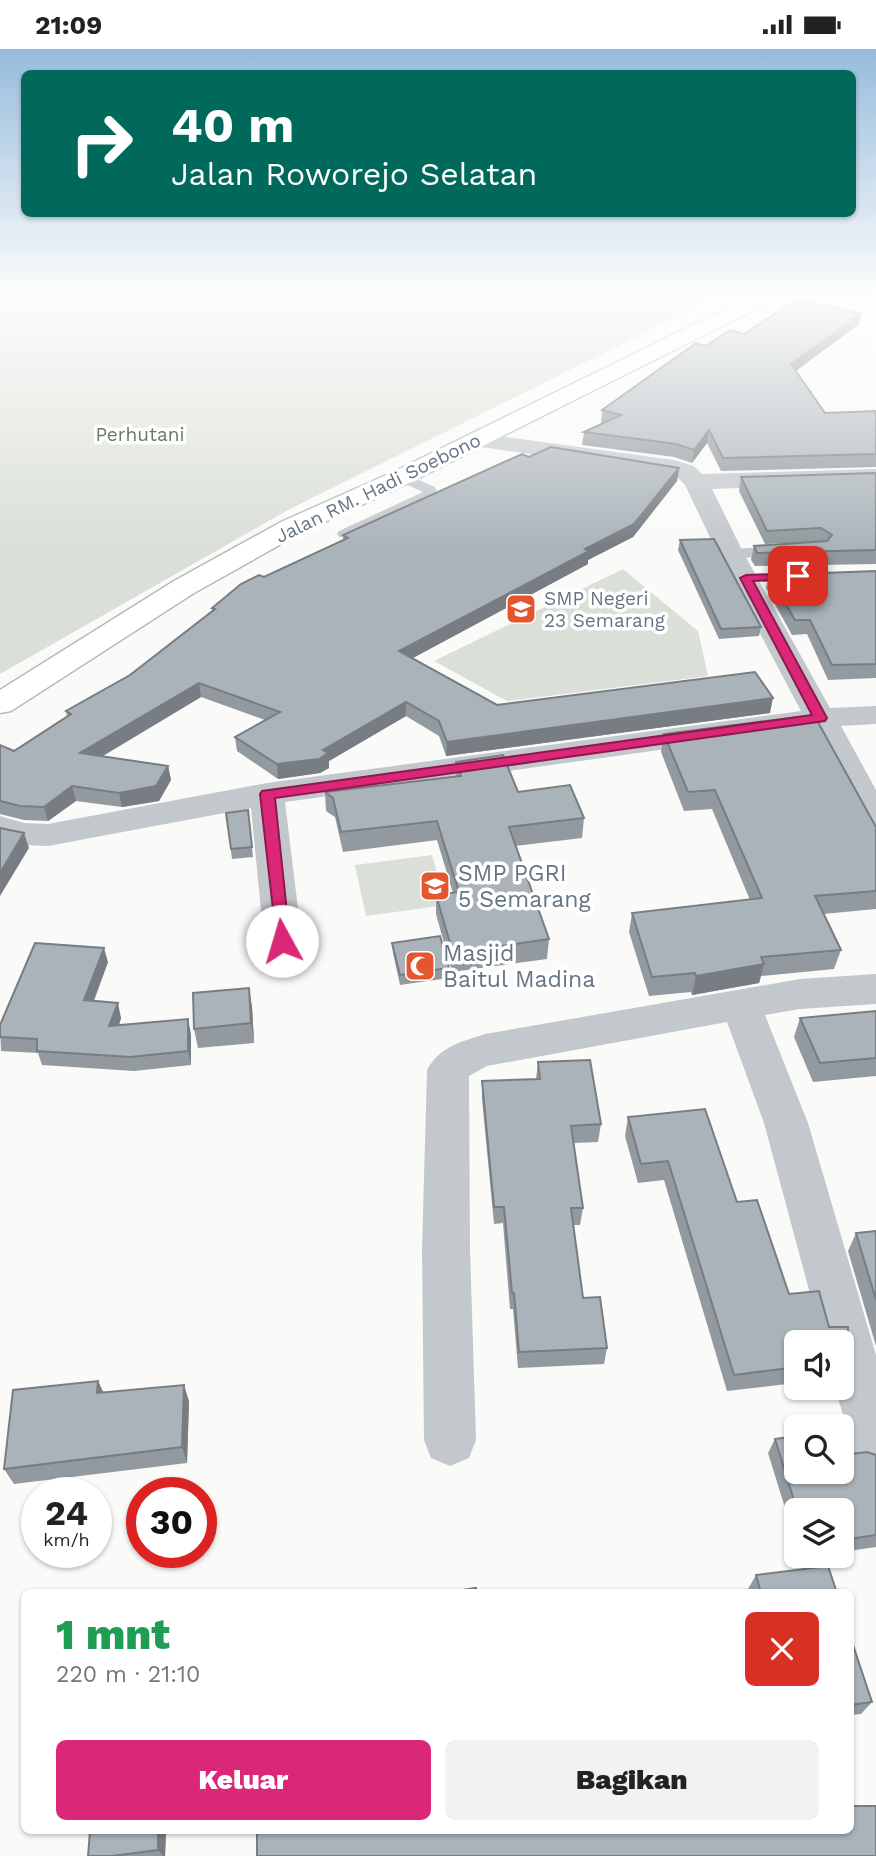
<!DOCTYPE html>
<html lang="id">
<head>
<meta charset="utf-8">
<style>
	body { margin:0; font-family:"Work Sans",sans-serif; background:#f2f2f2; color:#222; height:100vh; display:flex; flex-direction:column; font-size:26px; white-space:nowrap }
	* { box-sizing:border-box; margin:0 }
	p { font-size:23px; color:#767676 }
	.icon { flex:none; width:38px; height:38px; fill:none; stroke:currentColor; stroke-width:2; stroke-linecap:round; stroke-linejoin:round }
	.map { position:relative; flex:1; overflow:hidden }
	.sheet { position:absolute; left:21px; top:1540px; width:833px; height:245px; display:flex; flex-direction:column; background:#fff; border-radius:10px; box-shadow:0 2px 5px #0004 }
	.sheet>* { flex:none }
	.banner { position:absolute; left:21px; top:21px; width:835px; height:147px; border-radius:10px; box-shadow:0 2px 5px #0004; background:#00695c; color:#fff; overflow:hidden }
	.controls { position:absolute; left:784px; top:1281px; display:grid; gap:14px }
	.controls a { display:grid; place-items:center; width:70px; height:70px; border-radius:10px; background:#fff; box-shadow:0 2px 5px #0004; font-size:35px }
	.speed { position:absolute; left:21px; top:1428px; display:flex; gap:14px; font-size:35px; font-weight:700; text-align:center }
	.speed>* { display:grid; place-content:center; width:91px; height:91px; border-radius:50%; background:#fff; box-shadow:0 2px 5px #0004; line-height:1 }
	.speed small { font-size:18px; font-weight:400 }
	.speed .limit { border:10px solid #d22; background:#fff; color:#111 }
	.pin { position:absolute; display:grid; place-items:center; width:60px; height:60px; color:#fff; margin:-30px; border-radius:14px; box-shadow:0 4px 10px #0006 }
	.me { position:absolute; width:77px; margin:-38px; rotate:354deg; stroke-linejoin:round; filter:drop-shadow(0 0 5px #0008) }
	.turn { display:flex; align-items:center; gap:24px; height:147px; padding:0 35px; font-size:32px }
	.turn .icon { width:91px; height:91px; stroke-width:2.5 }
	.turn b { display:block; font-size:49px; line-height:60px }
	.round { display:grid; place-items:center; flex:none; width:74px; height:74px; border-radius:10px; background:#f2f2f2 }
	.head { display:flex; align-items:center; justify-content:space-between; height:119px; padding:0 35px }
	h1 { font-size:42px; font-weight:800; line-height:52px; color:#1e9e55 }
	.action { display:flex; gap:14px; margin-top:auto; padding:14px 35px }
	.action a { flex:1; height:80px; border-radius:10px; background:#db2777; color:#fff; font-size:28px; font-weight:800; line-height:80px; text-align:center }
	.action a+a { background:#f2f2f2; color:#222 }
	.status { display:flex; justify-content:space-between; align-items:center; height:49px; padding:0 35px; background:#fff; direction:ltr }
	.status svg { height:19px; fill:currentColor }
	.map>svg:first-child { display:block }
</style>
</head>
<body>
<div class="status"><b>21:09</b><svg viewBox="0 0 49 12"><path d="M0 12V9h3v3zM5 12V6h3v6zM10 12V3h3v9zM15 12V0h3v12zM26 1h20v11H26zM47 4h2v5h-2z"/></svg></div>
<div class="map">
<svg width="876" height="1807" viewBox="0 0 876 1807">
	<rect width="100%" height="100%" fill="#fafaf8"/>
	<!-- green -->
	<g fill="#dadfd7">
		<polygon points="0,246 721,246 288,461 0,625"/>
		<polygon points="623,520 698,582 708,627 507,652 434,612"/>
		<polygon points="432,806 446,856 366,867 355,816"/>
	</g>
	<g fill="none" stroke-linecap="round" stroke-linejoin="round">
		<!-- primary casing -->
		<g stroke="#b5babe" stroke-width="3">
			<polygon id="primary" points="754,246 779,246 776,250 411,433 299,485 194,544 11,662 0,664 0,641 174,532 281,473 393,423"/>
		</g>
		<!-- service -->
		<g fill="#c3c8cc" fill-rule="evenodd">
			<polygon points="402,424 435,438 438,445 351,488 339,488 337,485 339,482 423,443 397,431 395,428"/>
			<polygon points="784,497 790,499 792,502 790,505 731,510 723,505 731,500"/>
		</g>
		<!-- minor -->
		<g fill="#c3c8cc" fill-rule="evenodd">
			<polygon points="477,384 674,411 694,417 702,425 876,420 876,434 712,440 744,505 830,659 876,657 876,675 841,677 876,741 876,783 864,780 859,772 810,680 285,753 302,892 296,902 283,906 270,902 264,892 251,759 48,797 22,796 0,790 0,767 24,774 48,775 267,734 801,662 718,505 685,436 676,427 469,396 465,391 469,386"/>
			<path d="M876,925V955L800,960L765,966L808,1074L876,1306V1421L857,1413L835,1339H842V1293H823L764,1074L727,973L487,1017L469,1027L470,1200L476,1391L469,1409L450,1417L431,1409L424,1391L422,1200L427,1021C440,997 461,993 485,985L800,930Z"/>
		</g>
		<!-- primary -->
		<use href="#primary" fill="#fff" fill-rule="evenodd"/>
	</g>
	<!-- wall -->
	<g fill="#929a9f">
		<polygon points="861,265 858,276 796,322 825,364 876,362 876,418 721,422 707,394 692,414 674,408 582,396 584,383 603,374 601,374 602,361 706,297 744,285"/>
		<polygon points="529,408 679,419 677,432 633,488 588,511 588,515 412,609 497,656 770,664 446,707 439,687 406,667 329,712 329,719 320,724 278,730 237,702 235,688 265,671 201,648 103,707 168,717 171,731 159,752 122,758 76,752 48,772 24,771 0,765 0,696 14,702 67,667 66,662 130,626 212,562 212,559 264,528 343,492 343,486"/>
		<polygon points="876,424 876,515 755,517 751,511 754,497 818,493 765,495 739,442 741,428"/>
		<polygon points="680,491 761,578 759,587 719,590 678,501"/>
		<polygon points="876,522 876,629 828,631 807,585 792,586 766,539 769,526"/>
		<polygon points="664,685 876,778 876,860 823,865 841,901 834,920 761,927 759,934 692,946 691,943 649,947 629,883 632,864 750,851 712,760 684,762 661,703"/>
		<polygon points="456,713 518,743 584,769 582,789 515,797 549,890 547,910 452,923 436,865 436,846 453,844 437,791 343,803 335,768 326,762 325,743 456,727"/>
		<polygon points="248,761 253,808 232,810 226,764"/>
		<polygon points="392,894 449,919 449,929 400,936 393,904"/>
		<polygon points="108,913 94,952 121,969 119,976 191,985 191,1016 134,1022 42,1016 38,1004 1,1002 0,976"/>
		<polygon points="249,939 252,958 254,994 198,999 194,980"/>
		<polygon points="876,962 876,1027 813,1033 794,988 800,969"/>
		<polygon points="538,1013 601,1075 598,1093 574,1094 583,1159 580,1176 573,1176 583,1249 607,1299 604,1315 518,1319 513,1260 510,1260 503,1174 494,1175 482,1050 482,1032 536,1030"/>
		<polygon points="705,1060 737,1153 757,1151 789,1245 819,1242 829,1278 848,1278 848,1312 842,1324 842,1293 796,1293 796,1334 727,1342 664,1131 638,1134 625,1087 628,1068"/>
		<polygon points="876,1182 876,1297 848,1202 856,1184"/>
		<polygon points="98,1332 103,1344 189,1352 187,1414 14,1435 4,1420"/>
		<polygon points="775,1390 796,1423 876,1406 876,1498 842,1503 842,1461 796,1461 796,1494 768,1404"/>
		<polygon points="756,1526 837,1544 749,1544 748,1540"/>
		<polygon points="850,1587 872,1653 861,1665 850,1666"/>
		<polygon points="90,1782 166,1782 165,1807 88,1807"/>
	</g>
	<!-- shaded-wall -->
	<g fill="#777d82">
		<polygon points="861,265 858,276 788,327 791,315"/>
		<polygon points="709,381 707,394 692,414 694,401"/>
		<polygon points="679,419 677,432 633,488 588,511 588,515 400,616 399,602 585,500"/>
		<polygon points="199,634 201,648 84,718 80,704"/>
		<polygon points="773,649 770,664 446,707 447,693"/>
		<polygon points="406,653 406,667 329,712 329,719 320,724 278,730 277,715"/>
		<polygon points="168,717 171,731 159,752 122,758 119,744"/>
		<polygon points="72,737 76,752 48,772 44,758"/>
		<polygon points="24,784 29,799 0,847 0,824"/>
		<polygon points="104,899 108,913 88,966 84,951"/>
		<polygon points="764,915 759,934 692,946 696,927"/>
		<polygon points="249,939 252,958 254,994 251,974"/>
		<polygon points="118,954 121,969 114,992 109,977"/>
		<polygon points="188,970 191,985 191,1016 188,1002"/>
		<polygon points="98,1332 106,1349 97,1344"/>
		<polygon points="184,1336 189,1352 187,1414 182,1398"/>
		<polygon points="158,1782 166,1782 165,1807 163,1807 158,1801"/>
	</g>
	<!-- building -->
	<g fill="#aab3b9" stroke="#777d82" stroke-width="2">
		<polygon points="798,250 861,265 791,315 825,364 876,362 876,405 723,409 709,381 694,401 676,395 584,383 621,366 602,361 696,294 706,297 730,281 744,285"/>
		<polygon points="551,398 679,419 634,475 585,500 589,502 399,602 497,656 755,623 773,649 447,693 439,672 406,653 323,701 328,704 319,710 277,715 235,688 280,663 199,634 80,704 168,717 156,737 119,744 72,737 44,758 20,757 0,752 0,696 14,702 71,665 66,662 130,626 215,560 212,559 241,535 259,526 264,528 348,489 343,486 522,405 529,408"/>
		<polygon points="876,424 876,501 757,504 754,497 827,492 832,486 821,479 767,482 741,428"/>
		<polygon points="714,490 761,578 721,580 680,491"/>
		<polygon points="876,522 876,615 832,616 810,571 795,571 769,526"/>
		<polygon points="814,666 876,778 876,842 815,847 841,901 761,908 764,915 696,927 695,924 652,928 632,864 762,849 715,741 688,743 664,685"/>
		<polygon points="503,706 518,743 570,736 584,769 509,778 549,890 453,904 436,846 459,843 437,772 341,783 333,749 325,743 461,727 456,713"/>
		<polygon points="248,761 252,798 231,800 226,764"/>
		<polygon points="0,779 24,784 0,824"/>
		<polygon points="440,887 449,919 400,926 392,894"/>
		<polygon points="35,894 104,899 84,951 118,954 109,977 188,970 188,1002 130,1008 37,1002 37,990 0,988 0,976"/>
		<polygon points="249,939 251,974 194,980 193,944"/>
		<polygon points="876,962 876,1009 820,1014 800,969"/>
		<polygon points="590,1011 601,1075 571,1077 583,1159 571,1159 583,1249 600,1248 607,1299 519,1303 514,1244 512,1244 504,1158 494,1158 482,1032 540,1030 538,1013"/>
		<polygon points="705,1060 737,1153 757,1151 789,1245 819,1242 829,1278 848,1278 848,1312 842,1313 842,1293 796,1293 796,1318 734,1326 668,1112 641,1115 628,1068"/>
		<polygon points="876,1182 876,1251 856,1184"/>
		<polygon points="98,1332 97,1344 184,1336 182,1398 4,1420 13,1341"/>
		<polygon points="796,1387 796,1423 842,1423 842,1406 867,1403 876,1406 876,1486 842,1491 842,1461 797,1461 775,1390"/>
		<polygon points="828,1517 837,1544 761,1544 756,1526"/>
		<polygon points="476,1539 477,1544 443,1544"/>
		<polygon points="850,1587 872,1653 850,1656"/>
		<polygon points="850,1757 876,1757 876,1807 257,1807 257,1782 850,1782"/>
		<polygon points="90,1782 158,1782 158,1801 112,1807 88,1807"/>
	</g>
	<!-- sky -->
	<linearGradient id="sky" x2="0" y2="1"><stop stop-color="#96bcdc"/><stop offset="0.49" stop-color="#fdfdfc"/><stop offset="1" stop-color="#fdfdfc" stop-opacity="0"/></linearGradient>
	<rect width="876" height="499" fill="url(#sky)"/>
	<!-- route -->
	<polygon fill="#db2777" stroke="#8e194d" stroke-width="2" points="798,524 804,527 802,530 753,532 827,669 825,672 275,749 290,892 282,897 277,896 260,745 262,742 812,666 740,529 746,526"/>
	<!-- icons -->
	<defs>
		<g id="school-square" transform="scale(1.575)"><rect x="-9" y="-9" width="18" height="18" rx="4" fill="#e4572e" stroke="#fff"/><path d="M0-5L7-2L0 1L-7-2ZM-4 1L0 2.5L4 1V4Q0 6-4 4Z" fill="#fff"/></g>
		<g id="mosque-square" transform="scale(1.575)"><rect x="-9" y="-9" width="18" height="18" rx="4" fill="#e4572e" stroke="#fff"/><path d="M3.5-4.9A6 6 0 1 0 3.5 4.9A5 5 0 1 1 3.5-4.9Z" fill="#fff"/></g>
	</defs>
	<g fill-rule="evenodd">
		<use href="#school-square" x="521" y="560"/>
		<use href="#school-square" x="435" y="837"/>
		<use href="#mosque-square" x="420" y="917"/>
	</g>
	<g text-anchor="middle" dominant-baseline="central" stroke-width="7" stroke-linejoin="round" paint-order="stroke">
		<!-- far-park labels -->
		<g font-size="19" fill="#687a64" stroke="#fff">
			<text x="140" y="385">Perhutani</text>
		</g>
		<!-- far-street labels -->
		<g font-size="19" fill="#657683" stroke="#fff">
			<text transform="translate(378 439) rotate(-26)">Jalan RM. Hadi Soebono</text>
		</g>
		<!-- far-poi labels -->
		<g font-size="19" fill="#657683" stroke="#fff" text-anchor="start">
			<text x="544" y="549">SMP Negeri<tspan x="544" dy="22">23 Semarang</tspan></text>
		</g>
		<!-- poi labels -->
		<g font-size="23" fill="#657683" stroke="#fff" text-anchor="start">
			<text x="458" y="824">SMP PGRI<tspan x="458" dy="26">5 Semarang</tspan></text>
			<text x="443" y="904">Masjid<tspan x="443" dy="26">Baitul Madina</tspan></text>
		</g>
	</g>
</svg>
<div class="controls">
<a><svg class="icon" aria-label="sound" viewBox="0 0 24 24"><path d="M4 9h4l5-4v14l-5-4H4zM17 9q2 3 0 6"/></svg></a>
<a><svg class="icon" aria-label="search" viewBox="0 0 24 24"><circle cx="10" cy="10" r="6"/><path d="M15 15l6 6"/></svg></a>
<a><svg class="icon" aria-label="layers" viewBox="0 0 24 24"><path d="M12 4l9 5-9 5-9-5zM3 14l9 5 9-5"/></svg></a>
</div>
<div class="speed"><div>24<small>km/h</small></div><div class="limit">30</div></div>
<div class="pin" style="left:798px;top:527px;background:#d93025"><svg class="icon" aria-label="arrive" viewBox="0 0 24 24"><path d="M6 21V4h12l-3 4 3 4H6"/></svg></div>
<svg class="me" style="left:282px;top:892px" viewBox="-20 -20 40 40"><circle r="19" fill="#fff"/><path d="M0-13L10 11 0 6-10 11z" fill="#db2777"/></svg>
<div class="banner">
<div class="turn"><svg class="icon" aria-label="right" viewBox="0 0 24 24"><path d="M7 20v-9h11M14 6l5 5-5 5"/></svg><div><b>40 m</b>Jalan Roworejo Selatan</div></div>
</div>
<section class="sheet">
<div class="head"><div><h1>1 mnt</h1><p>220 m · 21:10</p></div><a class="round" style="background:#d93025;color:#fff"><svg class="icon" aria-label="close" viewBox="0 0 24 24"><path d="M6 6l12 12M18 6L6 18"/></svg></a></div>
<div class="action"><a>Keluar</a><a>Bagikan</a></div>
</section>
</div>
</body>
</html>
